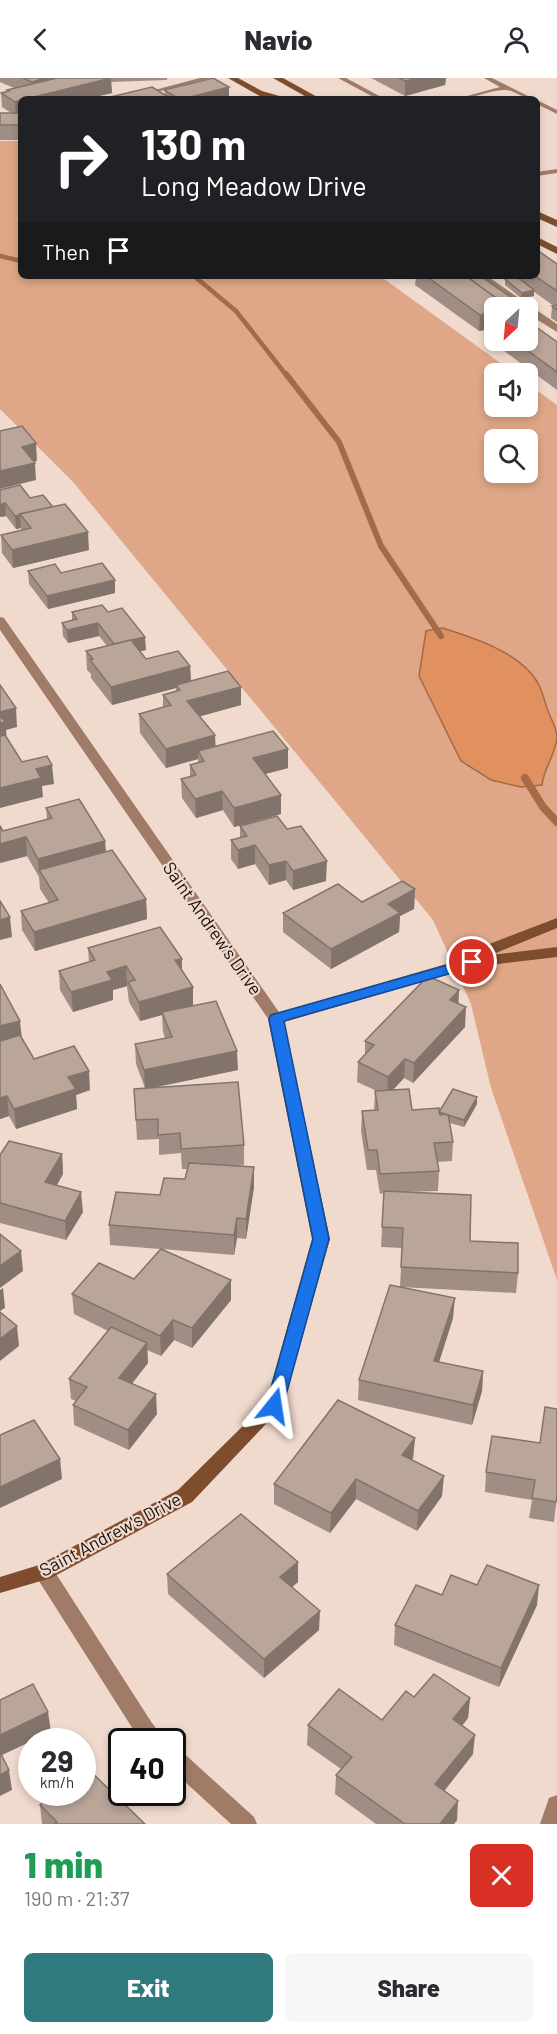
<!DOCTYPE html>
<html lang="en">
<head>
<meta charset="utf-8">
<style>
	body { margin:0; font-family:Barlow,sans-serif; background:#f7f7f7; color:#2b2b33; height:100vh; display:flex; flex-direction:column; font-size:22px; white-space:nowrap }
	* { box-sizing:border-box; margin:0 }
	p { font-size:20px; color:#7c7c81 }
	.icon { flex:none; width:33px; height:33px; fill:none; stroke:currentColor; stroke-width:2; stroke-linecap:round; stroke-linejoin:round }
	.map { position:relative; height:1746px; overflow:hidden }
	.sheet { display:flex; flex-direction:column; background:#fff; flex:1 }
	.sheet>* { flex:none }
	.top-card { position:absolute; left:18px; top:18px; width:522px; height:183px; border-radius:9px; box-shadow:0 3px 9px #0003; background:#202124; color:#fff; overflow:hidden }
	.needle { width:39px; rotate:206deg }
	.controls { position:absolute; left:484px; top:219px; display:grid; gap:12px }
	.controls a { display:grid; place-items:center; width:54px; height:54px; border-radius:9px; background:#fff; box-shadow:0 3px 9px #0003; font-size:30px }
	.speed { position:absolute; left:18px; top:1650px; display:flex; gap:12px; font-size:30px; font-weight:700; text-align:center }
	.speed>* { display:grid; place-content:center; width:78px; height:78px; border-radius:50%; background:#fff; box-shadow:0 3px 9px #0003; line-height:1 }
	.speed small { font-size:15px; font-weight:400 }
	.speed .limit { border:3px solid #111; border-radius:9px; background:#fff; color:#111 }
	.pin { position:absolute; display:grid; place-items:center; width:51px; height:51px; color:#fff; margin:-26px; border:3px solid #fff; border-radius:50%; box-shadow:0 2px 6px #0007 }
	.me { position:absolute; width:66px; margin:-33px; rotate:15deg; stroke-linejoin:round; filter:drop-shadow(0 0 4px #0008) }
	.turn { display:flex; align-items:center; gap:21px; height:126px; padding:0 24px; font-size:27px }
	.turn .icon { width:78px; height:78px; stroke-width:2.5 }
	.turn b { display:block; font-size:42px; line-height:51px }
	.then { display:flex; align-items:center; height:57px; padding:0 24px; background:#0003; gap:12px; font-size:22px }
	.round { display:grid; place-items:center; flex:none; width:63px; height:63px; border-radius:9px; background:#f7f7f7 }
	.summary { display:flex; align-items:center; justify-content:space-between; height:102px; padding:0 24px }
	h1 { font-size:36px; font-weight:800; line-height:45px; color:#1e9e55 }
	.button { display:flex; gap:12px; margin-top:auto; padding:12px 24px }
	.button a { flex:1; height:69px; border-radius:9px; background:#30797e; color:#fff; font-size:24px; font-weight:800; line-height:69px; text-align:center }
	.button a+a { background:#f7f7f7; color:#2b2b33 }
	header { display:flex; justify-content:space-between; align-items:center; height:78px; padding:0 24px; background:#fff; font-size:27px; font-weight:800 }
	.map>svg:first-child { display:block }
</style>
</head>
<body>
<header><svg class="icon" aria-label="back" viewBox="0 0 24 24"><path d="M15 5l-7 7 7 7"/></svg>Navio<svg class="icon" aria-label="person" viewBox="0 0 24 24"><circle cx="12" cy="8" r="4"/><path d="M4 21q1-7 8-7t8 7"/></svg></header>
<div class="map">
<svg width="557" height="1746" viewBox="0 0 557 1746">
	<rect width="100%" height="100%" fill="#f0dace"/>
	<!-- green -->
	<path fill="#dfa787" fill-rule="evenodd" d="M0,63H21V198H380L514,295L495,296V328H528V306L557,327V1202L491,1010L471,926L433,842L73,404L0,331ZM495,362H528V394H495Z"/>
	<!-- water -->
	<path fill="#e1905f" stroke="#a56a46" stroke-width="1.5" d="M442,550C474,560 523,575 539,607C543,615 545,625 548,633C551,641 557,651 557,659C556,676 544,689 542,707L521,709L491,702L461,683L419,598L426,553Z"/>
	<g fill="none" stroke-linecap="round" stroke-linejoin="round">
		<!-- stream-far2 -->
		<g stroke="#a56a46" stroke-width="4.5">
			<polyline points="0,178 21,183"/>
			<polyline points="194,198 236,233 287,298"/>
		</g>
		<!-- stream-far1 -->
		<polyline stroke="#a56a46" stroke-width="6" points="286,296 339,364 381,468 441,558"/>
		<!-- stream -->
		<polyline stroke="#a56a46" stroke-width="8" points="525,700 543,729 557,744"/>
		<!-- lane -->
		<g fill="#a07c68" fill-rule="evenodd">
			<polygon points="200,0 210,0 130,21 120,21"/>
			<polygon points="338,0 346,0 385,21 377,21"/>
			<path d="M484,0H492L534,21C523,21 513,11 503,12C487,13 472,21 456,21L500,9Z"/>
			<polygon points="537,22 557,32 557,36 537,26"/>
			<polygon points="557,91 557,95 537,98 537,94"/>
		</g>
		<!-- street -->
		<g fill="#a07c68" fill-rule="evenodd">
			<polygon points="475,198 487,198 557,246 557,254 528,236 528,230 519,230"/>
			<polygon points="0,539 4,540 281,937 284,941 281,945 271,945 0,552"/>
			<polygon points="44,1486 51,1488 152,1645 167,1664 143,1664 138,1659 37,1500 34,1494 37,1488"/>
			<polygon points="172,1669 179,1671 254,1739 257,1746 231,1746 172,1692"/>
			<polygon points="557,1717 557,1746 540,1746 549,1720"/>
		</g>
		<!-- secondary -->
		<g fill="#7e4d2e" fill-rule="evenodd">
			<polygon points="228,0 238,0 262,13 290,21 265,21"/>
			<polygon points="273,0 283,0 321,21 310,21"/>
			<polygon points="537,133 557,142 557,149 537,140"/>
			<polygon points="537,159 557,169 557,176 537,166"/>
			<polygon points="557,840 557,850 491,877 557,869 557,879 473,889 284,944 330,1161 283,1328 192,1424 51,1500 0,1515 0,1499 39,1487 178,1412 266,1325 312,1161 268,941 271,937 467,880 484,868"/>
		</g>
	</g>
	<!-- wall -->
	<g fill="#a08e84">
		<polygon points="0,0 167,0 167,2 111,4 112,15 86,21 21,21 21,62 0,62 0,35 11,35 2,29 1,15 8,13 7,12 14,10 0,4"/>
		<polygon points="371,0 446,0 445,7 405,18"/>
		<polygon points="164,12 229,20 224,21 102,21 165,16"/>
		<polygon points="557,186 557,244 551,240 552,228 554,228 534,214 534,218 521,220 505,207 505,201 512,200 510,198 537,198"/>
		<polygon points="416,198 480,198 525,229 495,230 495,262 557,264 557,312 484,258 485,252 479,253 415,207"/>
		<polygon points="0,412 30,420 89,472 13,490 2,475 1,457 21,453 21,450 16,451 6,438 0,439"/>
		<polygon points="28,493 61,495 115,502 115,515 48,531 29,506"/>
		<polygon points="72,534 108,534 146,572 140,573 146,581 190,588 191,603 241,627 200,638 215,657 215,668 288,671 288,690 265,696 281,717 281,736 234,749 223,732 196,740 182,720 181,701 190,699 190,687 198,685 198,681 166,690 140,655 139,636 163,630 163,617 176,613 176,610 112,627 91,600 91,596 87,592 86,573 107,568 99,558 68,565 63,558 62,545 72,542"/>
		<polygon points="46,730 105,763 106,773 146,821 147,841 35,873 22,852 21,833 49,825 40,811 39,799 27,778 0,785 0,748 3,753 47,741"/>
		<polygon points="240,748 326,803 293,812 286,802 269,807 255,786 238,791 231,781 231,762 240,760"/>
		<polygon points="415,811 414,831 400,838 399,854 331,891 283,854 283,835 362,824"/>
		<polygon points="88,870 182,893 193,909 193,928 238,992 153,1010 244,1067 244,1087 234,1088 254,1089 254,1109 246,1161 237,1160 234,1177 162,1171 231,1202 231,1222 192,1270 174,1262 161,1278 147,1272 148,1285 132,1306 157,1336 129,1372 74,1347 73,1327 76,1323 71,1321 69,1301 108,1253 74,1236 72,1216 134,1201 160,1171 110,1167 109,1147 185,1101 187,1091 182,1091 181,1075 159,1077 159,1061 137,1062 134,1011 145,1010 136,986 135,966 165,960 163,954 162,937 140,943 129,924 127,908 113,912 113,922 73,934 60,912 59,893 89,884"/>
		<polygon points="459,912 458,926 465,949 413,1005 404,1000 393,1012 412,1032 439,1033 477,1026 464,1049 450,1045 453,1064 452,1083 437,1084 439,1093 438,1113 406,1114 470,1163 518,1195 516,1215 400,1209 402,1170 381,1169 384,1115 380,1116 376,1092 367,1092 361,1053 362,1033 374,1033 375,1013 377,1013 357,1004 358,984 365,977 365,963"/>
		<polygon points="21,960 34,981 90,1012 76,1017 77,1031 16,1051 9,1038 0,1041"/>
		<polygon points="62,1076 63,1096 57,1107 83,1134 66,1162 0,1145 0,1077"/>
		<polygon points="453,1240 439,1284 483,1293 482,1313 472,1347 358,1322 359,1302"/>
		<polygon points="492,1358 557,1419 554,1444 529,1440 532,1422 485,1414 486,1394"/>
		<polygon points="415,1360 413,1380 412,1382 442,1418 417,1453 356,1421 330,1455 274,1426 274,1406"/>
		<polygon points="298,1484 298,1504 292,1509 319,1552 264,1600 168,1516 167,1496"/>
		<polygon points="477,1507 537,1527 499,1609 394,1567 395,1547 442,1517"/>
		<polygon points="414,1619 470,1620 468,1640 462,1648 473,1676 444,1713 457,1742 454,1746 376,1746 335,1716 336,1697 341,1691 307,1667 308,1647 382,1642"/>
		<polygon points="40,1727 145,1746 42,1746"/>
	</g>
	<!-- shaded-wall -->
	<g fill="#82746b">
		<polygon points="45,0 58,0 33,18 32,4"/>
		<polygon points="111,0 112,15 86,21 26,21"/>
		<polygon points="419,0 446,0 445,7 405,18 405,3"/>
		<polygon points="229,9 229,20 224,21 183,21"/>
		<polygon points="21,22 21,37 16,38 15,24"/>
		<polygon points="534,212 534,218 521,220 522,215"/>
		<polygon points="495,233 495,249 485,242 485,252 479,253 480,237"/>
		<polygon points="36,365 37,383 23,386 22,369"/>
		<polygon points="35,385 36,402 0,411 0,393"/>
		<polygon points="5,425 6,438 0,439 0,427"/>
		<polygon points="20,437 21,450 16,451 15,438"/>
		<polygon points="88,454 89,472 13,490 12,472"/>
		<polygon points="115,502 115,515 48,531 47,518"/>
		<polygon points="98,545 99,558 68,565 67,552"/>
		<polygon points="145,559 146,572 115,579 115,566"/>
		<polygon points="190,588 191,606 176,607 176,610 112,627 111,609"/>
		<polygon points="241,609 241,627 187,642 187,623"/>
		<polygon points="16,630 17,649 6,652 7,663 0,665 0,634"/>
		<polygon points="215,657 216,676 198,673 198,681 166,690 166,671"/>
		<polygon points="288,671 288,690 254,699 253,680"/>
		<polygon points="52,687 54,706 42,708 43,719 0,730 0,710 36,691"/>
		<polygon points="222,713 223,732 196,740 195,721"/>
		<polygon points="281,717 281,736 234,749 234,730"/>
		<polygon points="26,759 27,778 0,785 0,766"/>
		<polygon points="105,763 106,782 39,793 38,781"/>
		<polygon points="255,767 255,786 238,791 238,772"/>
		<polygon points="286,783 286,802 269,807 269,787"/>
		<polygon points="327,783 326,803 293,812 293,793"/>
		<polygon points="415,811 414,831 400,838 399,854 331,891 331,871 388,826"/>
		<polygon points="146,821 147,841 35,873 34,854"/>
		<polygon points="10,839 12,859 0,862 0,842"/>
		<polygon points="182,881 182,900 175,882"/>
		<polygon points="126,888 127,908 113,912 113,922 73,934 71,914 107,894"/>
		<polygon points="193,909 193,928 162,934 162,937 140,943 139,924"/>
		<polygon points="459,912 458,932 450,922"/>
		<polygon points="466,929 465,949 413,1005 414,985"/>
		<polygon points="20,943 22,962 0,968 0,948"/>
		<polygon points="237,973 238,992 145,1011 144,992"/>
		<polygon points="405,981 404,1000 387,1018 388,999"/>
		<polygon points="89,993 90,1012 76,1017 77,1031 16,1051 14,1031 68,999"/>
		<polygon points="7,1018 9,1038 0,1041 0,1020"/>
		<polygon points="477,1019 477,1026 464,1049 464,1042"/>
		<polygon points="62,1076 63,1096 47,1124 45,1104"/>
		<polygon points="254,1089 254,1109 246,1161 246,1141"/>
		<polygon points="81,1114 83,1134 66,1162 65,1143"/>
		<polygon points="237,1140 237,1160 234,1177 234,1157"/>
		<polygon points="21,1173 23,1193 0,1210 0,1188"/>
		<polygon points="231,1202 231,1222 192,1270 192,1250"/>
		<polygon points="3,1210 5,1230 0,1233 0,1212"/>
		<polygon points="455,1220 453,1240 433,1303 434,1283"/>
		<polygon points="173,1242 174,1262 161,1278 160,1258"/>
		<polygon points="17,1248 19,1268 0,1283 0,1261"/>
		<polygon points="147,1265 148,1285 120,1320 119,1300"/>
		<polygon points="483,1293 482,1313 472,1347 473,1327"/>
		<polygon points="156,1316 157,1336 129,1372 128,1352"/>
		<polygon points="415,1360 413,1380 401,1397 402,1377"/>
		<polygon points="60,1381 62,1401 0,1430 0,1409"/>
		<polygon points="444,1398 442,1418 417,1453 418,1433"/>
		<polygon points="356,1401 356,1421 330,1455 331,1435"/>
		<polygon points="298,1484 298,1504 280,1519 280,1499"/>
		<polygon points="539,1507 537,1527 499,1609 501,1590"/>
		<polygon points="320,1533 319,1552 264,1600 264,1581"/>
		<polygon points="470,1620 468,1640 451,1661 453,1641"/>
		<polygon points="48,1634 51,1654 0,1678 0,1657"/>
		<polygon points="475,1657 473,1676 434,1726 435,1706"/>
		<polygon points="9,1692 12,1712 0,1718 0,1697"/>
		<polygon points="458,1723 457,1742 454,1746 440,1746"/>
	</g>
	<!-- building -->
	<g fill="#baa599" stroke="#82746b" stroke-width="1.5">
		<polygon points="23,0 45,0 32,4"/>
		<polygon points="57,0 111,0 26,21 21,21 21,22 15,24 1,15 9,13 7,12"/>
		<polygon points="213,0 229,9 183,21 179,21 164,12"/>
		<polygon points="399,0 419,0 405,3"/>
		<polygon points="152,9 170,20 166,21 102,21"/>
		<rect x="0" y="35" width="21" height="12"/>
		<polygon points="537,172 557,186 557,213 535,198 537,198"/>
		<polygon points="426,198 466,198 510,230 495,230 495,233 480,237"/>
		<polygon points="466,198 480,198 525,229 510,230"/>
		<polygon points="517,199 534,212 522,215 505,201"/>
		<polygon points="557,227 557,232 552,228"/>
		<polygon points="495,239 495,249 485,242"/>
		<polygon points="528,243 557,264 557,294 513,262 528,262"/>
		<polygon points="22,348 36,365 22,369 35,385 0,393 0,353"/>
		<polygon points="20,407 30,420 43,417 53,429 20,436 21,437 15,438 5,425 0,427 0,412"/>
		<polygon points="65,426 88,454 12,472 1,457 31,450 20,436"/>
		<polygon points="102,485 115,502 47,518 28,493 55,486 61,495"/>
		<polygon points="102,527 108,534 122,530 145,559 114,566 98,545 67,552 62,545 77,541 72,534"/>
		<polygon points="131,562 146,581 178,573 190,588 111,609 90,582 93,581 86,573"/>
		<polygon points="228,593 241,609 187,623 215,657 166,671 139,636 171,627 163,617 180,612 176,607"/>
		<polygon points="0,607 16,630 0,634"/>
		<polygon points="0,637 5,644 0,645"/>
		<polygon points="273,653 288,671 253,680 281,717 234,730 222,713 195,721 181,701 196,697 190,687 204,683 198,673"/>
		<polygon points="5,657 22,684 47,678 52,687 36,691 41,700 0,710 0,658"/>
		<polygon points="79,721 105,763 38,781 26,759 0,766 0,748 3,753 52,740 46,730"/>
		<polygon points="277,738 287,751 301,748 327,783 293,793 286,783 269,787 255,767 238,772 231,762 247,758 240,748"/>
		<polygon points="112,772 146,821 34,854 21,833 58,822 39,792"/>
		<polygon points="402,803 415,811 388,826 400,835 331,871 283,835 338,806 362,824"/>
		<polygon points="0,823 10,839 0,842"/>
		<polygon points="160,849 182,881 175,882 193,909 139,924 128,904 135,902 126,888 107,894 112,902 71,914 59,893 95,882 88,870"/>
		<polygon points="428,898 459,912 450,922 466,929 414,985 405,981 388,999 358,984 374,967 365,963"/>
		<polygon points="0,906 20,943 0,948"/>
		<polygon points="216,923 237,973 144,992 135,966 172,959 162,934"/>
		<polygon points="20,957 34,981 74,968 89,993 68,999 76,1011 14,1031 7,1018 0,1020 0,963"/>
		<polygon points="238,1004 244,1067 181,1071 180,1055 158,1057 158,1041 136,1042 134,1011"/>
		<polygon points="409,1011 412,1032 439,1030 440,1037 448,1036 453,1064 434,1065 439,1093 380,1096 377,1072 368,1072 362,1033 378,1032 375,1013"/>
		<polygon points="453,1011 477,1019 464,1042 439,1034"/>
		<polygon points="9,1063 62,1076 45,1104 81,1114 65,1143 0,1125 0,1077"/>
		<polygon points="189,1085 254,1089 246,1141 237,1140 234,1157 109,1147 116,1114 160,1117 164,1100 185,1101"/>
		<polygon points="384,1113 471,1117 470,1163 518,1165 518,1195 401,1189 403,1150 382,1149"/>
		<polygon points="0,1156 21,1173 0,1188"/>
		<polygon points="161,1171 231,1202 192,1250 173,1242 160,1258 72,1216 99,1185 134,1201"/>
		<polygon points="390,1207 455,1220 434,1283 483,1293 473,1327 359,1302"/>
		<polygon points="0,1234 17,1248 0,1261"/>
		<polygon points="111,1249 147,1265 119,1300 156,1316 128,1352 73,1327 87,1309 69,1301"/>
		<polygon points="338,1322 415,1360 402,1377 444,1398 418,1433 356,1401 331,1435 274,1406"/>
		<polygon points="545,1329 557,1331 557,1418 556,1424 532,1420 535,1402 486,1394 492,1358 540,1365"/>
		<polygon points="34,1342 60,1381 0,1409 0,1357"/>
		<polygon points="241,1436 298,1484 280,1499 320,1533 264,1581 167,1496"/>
		<polygon points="487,1487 539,1507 501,1590 395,1547 416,1507 442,1517 451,1497 477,1507"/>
		<polygon points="434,1596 470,1620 453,1641 475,1657 435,1706 458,1723 440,1746 405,1746 336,1697 352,1679 308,1647 339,1611 382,1642 406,1613 414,1619"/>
		<polygon points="33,1606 48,1634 0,1657 0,1622"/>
		<polygon points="0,1674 9,1692 0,1697"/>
		<polygon points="85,1688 145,1746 54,1746 57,1744 40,1727 54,1714 82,1714 82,1690"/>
	</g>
	<!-- route -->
	<polygon fill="#1a73e8" stroke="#114b97" stroke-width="1.5" points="472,880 478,884 476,888 284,943 329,1161 283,1328 280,1333 269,1333 266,1328 313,1161 269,941 271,937"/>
	<g text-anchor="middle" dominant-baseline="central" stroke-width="4.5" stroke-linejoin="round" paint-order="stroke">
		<!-- street labels -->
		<g font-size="18" fill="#18110d" stroke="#f0dace">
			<text transform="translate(213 850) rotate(55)">Saint Andrew's Drive</text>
			<text transform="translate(110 1456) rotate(-28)">Saint Andrew's Drive</text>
		</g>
	</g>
</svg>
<div class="controls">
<a><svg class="needle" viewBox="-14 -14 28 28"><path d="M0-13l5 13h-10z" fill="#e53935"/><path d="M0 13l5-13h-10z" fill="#7c7c81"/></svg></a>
<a><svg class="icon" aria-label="sound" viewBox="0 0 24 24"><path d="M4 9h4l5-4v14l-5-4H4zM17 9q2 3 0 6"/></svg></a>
<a><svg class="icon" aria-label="search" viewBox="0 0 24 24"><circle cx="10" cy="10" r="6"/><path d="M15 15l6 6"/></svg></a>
</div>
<div class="speed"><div>29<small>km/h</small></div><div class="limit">40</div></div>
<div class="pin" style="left:472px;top:884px;background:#d93025"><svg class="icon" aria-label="arrive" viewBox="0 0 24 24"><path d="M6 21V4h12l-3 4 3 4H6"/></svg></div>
<svg class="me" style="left:274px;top:1328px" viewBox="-20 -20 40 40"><path d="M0-17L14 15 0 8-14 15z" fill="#1a73e8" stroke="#fff" stroke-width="4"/></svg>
<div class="top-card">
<div class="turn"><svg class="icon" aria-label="right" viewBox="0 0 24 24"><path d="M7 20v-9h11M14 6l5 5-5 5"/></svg><div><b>130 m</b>Long Meadow Drive</div></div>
<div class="then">Then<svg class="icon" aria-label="arrive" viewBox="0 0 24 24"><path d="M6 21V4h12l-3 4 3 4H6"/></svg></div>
</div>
</div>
<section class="sheet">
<div class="summary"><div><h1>1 min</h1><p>190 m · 21:37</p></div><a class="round" style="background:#d93025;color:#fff"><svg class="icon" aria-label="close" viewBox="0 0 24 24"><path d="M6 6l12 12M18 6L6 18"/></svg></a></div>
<div class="button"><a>Exit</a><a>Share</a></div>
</section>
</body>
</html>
